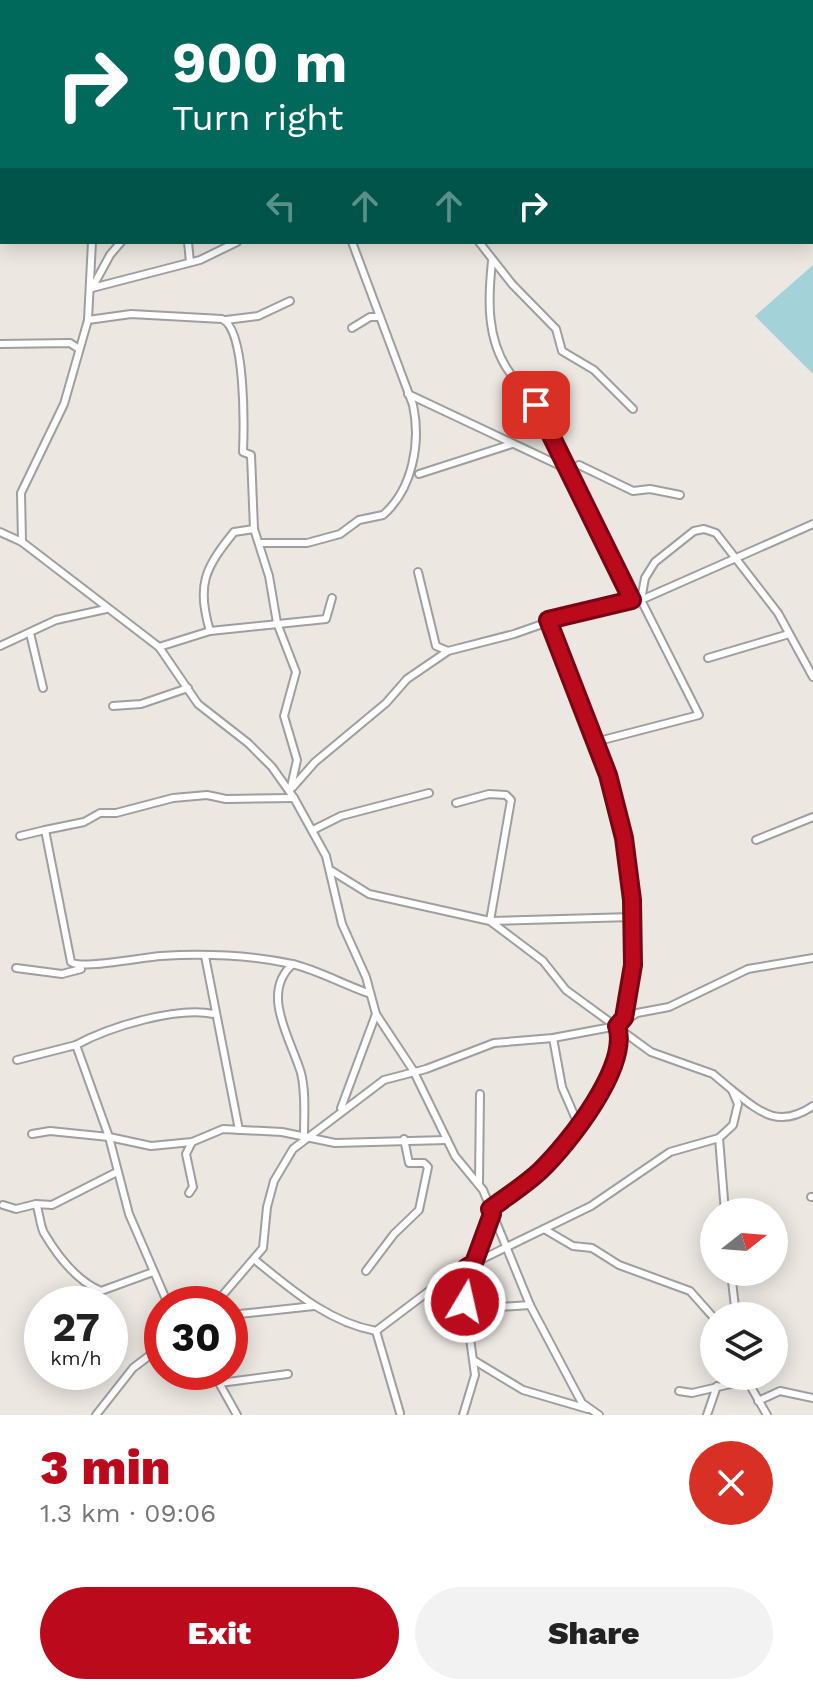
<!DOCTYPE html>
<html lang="en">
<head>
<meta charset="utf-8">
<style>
	body { margin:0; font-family:"Work Sans",sans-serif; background:#f2f2f2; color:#222; height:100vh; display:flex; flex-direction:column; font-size:30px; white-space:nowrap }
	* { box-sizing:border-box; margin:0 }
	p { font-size:26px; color:#767676 }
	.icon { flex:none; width:44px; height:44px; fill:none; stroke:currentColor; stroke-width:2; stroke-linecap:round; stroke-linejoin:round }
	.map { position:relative; height:1415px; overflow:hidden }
	.details { display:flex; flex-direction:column; background:#fff; flex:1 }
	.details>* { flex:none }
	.guide { position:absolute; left:0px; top:0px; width:814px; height:244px; box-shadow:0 4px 20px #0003; background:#00695c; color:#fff; overflow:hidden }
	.needle { width:52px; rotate:73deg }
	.controls { position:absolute; left:700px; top:1198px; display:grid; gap:16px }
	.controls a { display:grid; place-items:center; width:88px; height:88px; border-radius:50%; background:#fff; box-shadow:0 4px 20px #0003; font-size:40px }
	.speed { position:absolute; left:24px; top:1286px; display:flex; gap:16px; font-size:40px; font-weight:700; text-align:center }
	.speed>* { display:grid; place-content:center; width:104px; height:104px; border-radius:50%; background:#fff; box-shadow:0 4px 20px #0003; line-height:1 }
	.speed small { font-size:20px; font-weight:400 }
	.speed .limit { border:12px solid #d22; background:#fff; color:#111 }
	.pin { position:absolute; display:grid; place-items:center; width:68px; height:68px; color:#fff; margin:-34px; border-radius:16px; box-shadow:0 4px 12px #0006 }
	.me { position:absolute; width:88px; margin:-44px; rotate:9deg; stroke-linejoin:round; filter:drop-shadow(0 0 6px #0008) }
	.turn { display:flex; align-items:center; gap:28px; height:168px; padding:0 40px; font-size:36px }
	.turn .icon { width:104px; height:104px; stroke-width:2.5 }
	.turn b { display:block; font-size:56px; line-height:68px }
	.lanes { display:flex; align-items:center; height:76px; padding:0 40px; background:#0003; justify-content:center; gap:40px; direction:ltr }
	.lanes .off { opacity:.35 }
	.round { display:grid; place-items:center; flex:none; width:84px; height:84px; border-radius:42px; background:#f2f2f2 }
	.headline { display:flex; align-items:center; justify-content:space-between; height:136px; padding:0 40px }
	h1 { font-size:48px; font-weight:800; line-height:60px; color:#bc0a1d }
	.primary-button { display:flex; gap:16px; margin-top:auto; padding:16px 40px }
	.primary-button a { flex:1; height:92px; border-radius:48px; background:#bc0a1d; color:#fff; font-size:32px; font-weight:800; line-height:92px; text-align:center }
	.primary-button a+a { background:#f2f2f2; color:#222 }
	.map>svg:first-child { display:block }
</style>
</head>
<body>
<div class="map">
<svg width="813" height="1415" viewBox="0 0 813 1415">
	<rect width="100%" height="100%" fill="#ece7e1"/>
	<!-- water -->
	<polygon fill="#a3d2d8" points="813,265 813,374 755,316"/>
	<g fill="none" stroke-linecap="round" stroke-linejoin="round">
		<!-- minor casing -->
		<g stroke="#9f9f9f" stroke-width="10">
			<g id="minor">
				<polyline points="437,0 438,2"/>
				<polyline points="152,2 152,0"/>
				<polyline points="0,31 2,35"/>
				<polyline points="0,77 2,77"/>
				<polyline points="188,242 190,262"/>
				<polyline points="479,242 512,284 556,329 562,351 594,370 633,409"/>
				<path d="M492,261C488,299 486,340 510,373C527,398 565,436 565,468"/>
				<polyline points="92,288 200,260 237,242"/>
				<polyline points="92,288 110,255 121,242"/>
				<path d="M88,320L131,314L222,319C246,329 244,427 243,452L251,455L254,529L269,576L277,623L296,672L284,716L297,760L290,791"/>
				<polyline points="226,320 258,316 290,301"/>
				<polyline points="352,328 370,317 380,317"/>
				<polyline points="0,344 70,343 79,349"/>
				<polyline points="408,394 565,468 632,600"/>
				<polyline points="579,465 633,491 650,489 680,495"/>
				<polyline points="419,474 512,444"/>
				<polyline points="0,532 22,542 159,647 198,704 248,743 272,767 294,798 326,856 342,924 366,977 376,1014 413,1070 455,1156 483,1190 530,1305 576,1392 582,1403 599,1415"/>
				<polyline points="22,542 21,493 64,404 88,320 92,242"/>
				<path d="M259,543H307L340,534L359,520L383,515C413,489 421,442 413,405L352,242"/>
				<polyline points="418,572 436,646 448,651"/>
				<path d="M548,620C565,673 590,723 608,775C633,850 643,941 624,1018"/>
				<path d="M210,631C196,585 205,568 234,532L254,529"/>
				<polyline points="30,633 43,688"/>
				<polyline points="0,646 56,620 106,609"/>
				<polyline points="159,647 210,631 326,619 332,598"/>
				<polyline points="708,658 789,634"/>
				<polyline points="113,706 141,704 188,688"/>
				<polyline points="595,742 699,715 641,600 645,578 655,562 694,531 704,529 716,533 778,613 813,677"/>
				<polyline points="293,787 315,762 386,703 407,679 448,651 514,634 571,614 641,600 813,524"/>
				<path d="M294,798L226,799L207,795L173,798L116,813H100L84,822L45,830L71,962C81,970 143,957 161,956C202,953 252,955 292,964C318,970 342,984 368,993"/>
				<polyline points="456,803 489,794 506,795 511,800 490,921 632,917"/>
				<polyline points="313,830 341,816 429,793"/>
				<polyline points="20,836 45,830"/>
				<polyline points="756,840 813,817"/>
				<polyline points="332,871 369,894 490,921 543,961 566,990 651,1052 713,1074 732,1090 738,1104 733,1125 719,1138 725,1212"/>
				<polyline points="205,956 239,1130"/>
				<path d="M293,964C259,993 292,1041 301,1073C306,1093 304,1115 304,1135"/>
				<polyline points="16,968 62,974 81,969"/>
				<polyline points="553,1038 562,1087 578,1124"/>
				<polyline points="17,1060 76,1045"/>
				<path d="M732,1090C761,1113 779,1129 813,1106"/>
				<polyline points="341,1108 376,1014"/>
				<path d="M32,1134L50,1131L109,1137L76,1045C109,1027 177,1006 214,1014"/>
				<path d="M117,1172L52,1205L36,1204C40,1214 40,1226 44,1233C57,1255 77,1281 101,1291L153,1272"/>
				<polyline points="479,1182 480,1094"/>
				<polyline points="189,1193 193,1187 186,1154 192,1142"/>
				<polyline points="811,1197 813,1197"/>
				<polyline points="3,1205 16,1209 36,1204"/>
				<path d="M490,1209C506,1197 525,1185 540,1171C569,1143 629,1066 617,1026"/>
				<polyline points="544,1229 573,1246 592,1248 619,1265 690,1291 714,1318"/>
				<path d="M255,1260C292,1290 328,1322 376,1331L433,1288L474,1263L591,1206L670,1152L719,1138"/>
				<polyline points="474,1263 492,1214"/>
				<polyline points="366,1271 394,1234 419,1210 428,1167 424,1163 409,1163 404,1139"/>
				<polyline points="731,1272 736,1316"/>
				<polyline points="444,1281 464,1301"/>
				<polyline points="168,1304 129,1214 109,1137 151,1146 192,1142 223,1129 282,1132 335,1143 447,1140"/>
				<polyline points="215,1304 263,1248 267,1207 274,1181 293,1149 384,1080 426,1069 494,1043 553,1038 617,1026 637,1013 669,1007 748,969 813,958"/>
				<polyline points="230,1315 314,1306"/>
				<polyline points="468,1320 484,1308 530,1305"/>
				<polyline points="376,1331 400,1413"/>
				<polyline points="475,1361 523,1390 588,1409"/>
				<polyline points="213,1372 237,1415"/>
				<polyline points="747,1380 767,1415"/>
				<polyline points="220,1383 288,1374"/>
				<polyline points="679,1391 692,1393 748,1380"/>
				<polyline points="758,1401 780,1391 813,1398"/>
				<polyline points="96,1415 133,1368 162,1346"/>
				<polyline points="463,1415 475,1375 465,1302 466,1268"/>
				<polyline points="707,1415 717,1386"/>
			</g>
		</g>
		<!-- minor -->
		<use href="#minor" stroke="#fff" stroke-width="6"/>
	</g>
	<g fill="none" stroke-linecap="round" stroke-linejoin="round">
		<!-- route casing -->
		<g stroke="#7a0613" stroke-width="20">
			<path id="route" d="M465,1302L466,1268L474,1263L492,1214L490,1209C506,1197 525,1185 540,1171C569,1143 630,1066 617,1026L624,1018L633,965L632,900L624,838L608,775L548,620L632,600L536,405"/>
		</g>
		<!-- route -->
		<use href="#route" stroke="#bc0a1d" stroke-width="14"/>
	</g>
</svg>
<div class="controls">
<a><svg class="needle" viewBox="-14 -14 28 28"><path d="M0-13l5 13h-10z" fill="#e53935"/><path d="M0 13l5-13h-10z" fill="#767676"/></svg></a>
<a><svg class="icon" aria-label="layers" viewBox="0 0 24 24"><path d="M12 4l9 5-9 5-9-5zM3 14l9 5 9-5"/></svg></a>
</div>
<div class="speed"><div>27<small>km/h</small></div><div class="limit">30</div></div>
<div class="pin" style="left:536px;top:405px;background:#d93025"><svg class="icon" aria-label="arrive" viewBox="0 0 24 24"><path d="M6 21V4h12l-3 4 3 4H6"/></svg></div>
<svg class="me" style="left:465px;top:1302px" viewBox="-20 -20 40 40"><circle r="17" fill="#bc0a1d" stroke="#fff" stroke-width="3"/><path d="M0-11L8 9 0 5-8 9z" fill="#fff"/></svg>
<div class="guide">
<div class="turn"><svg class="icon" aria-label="right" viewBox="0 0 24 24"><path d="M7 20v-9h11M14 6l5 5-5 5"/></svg><div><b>900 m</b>Turn right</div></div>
<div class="lanes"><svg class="icon off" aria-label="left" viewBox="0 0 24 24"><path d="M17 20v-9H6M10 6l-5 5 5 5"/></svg><svg class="icon off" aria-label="ahead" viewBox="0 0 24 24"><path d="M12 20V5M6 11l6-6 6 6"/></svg><svg class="icon off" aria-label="ahead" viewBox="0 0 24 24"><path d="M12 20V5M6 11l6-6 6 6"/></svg><svg class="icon" aria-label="right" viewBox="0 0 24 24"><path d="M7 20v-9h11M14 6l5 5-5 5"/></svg></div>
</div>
</div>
<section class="details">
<div class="headline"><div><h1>3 min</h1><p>1.3 km · 09:06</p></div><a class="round" style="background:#d93025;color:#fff"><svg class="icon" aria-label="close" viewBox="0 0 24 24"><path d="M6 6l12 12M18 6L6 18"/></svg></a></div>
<div class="primary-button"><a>Exit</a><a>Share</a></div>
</section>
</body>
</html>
